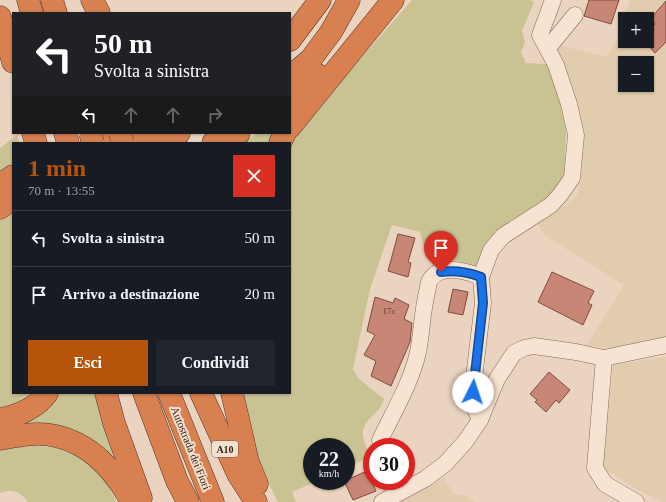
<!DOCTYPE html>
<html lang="it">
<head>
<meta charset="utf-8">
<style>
	body { margin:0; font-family:Georgia,serif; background:#20242c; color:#f1f3f6; height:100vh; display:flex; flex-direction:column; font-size:15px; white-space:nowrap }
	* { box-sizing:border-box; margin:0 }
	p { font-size:13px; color:#9ea1a6 }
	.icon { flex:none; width:22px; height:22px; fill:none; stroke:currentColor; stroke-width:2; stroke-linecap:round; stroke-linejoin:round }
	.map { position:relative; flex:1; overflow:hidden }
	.side { position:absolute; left:12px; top:142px; width:279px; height:252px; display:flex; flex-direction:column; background:#171b24; border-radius:0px; box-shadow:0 1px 3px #0004 }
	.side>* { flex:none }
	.guide { position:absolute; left:12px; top:12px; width:279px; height:122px; border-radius:0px; box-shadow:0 1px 3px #0004; background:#202124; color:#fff; overflow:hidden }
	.buttons { position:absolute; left:618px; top:12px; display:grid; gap:8px }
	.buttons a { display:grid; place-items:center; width:36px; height:36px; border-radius:0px; background:#171b24; box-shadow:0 1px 3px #0004; font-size:20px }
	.speed { position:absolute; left:303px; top:438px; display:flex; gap:8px; font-size:20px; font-weight:700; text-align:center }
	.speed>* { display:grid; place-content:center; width:52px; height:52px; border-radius:50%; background:#171b24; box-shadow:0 1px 3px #0004; line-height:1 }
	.speed small { font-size:10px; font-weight:400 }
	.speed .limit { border:6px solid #d22; background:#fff; color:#111 }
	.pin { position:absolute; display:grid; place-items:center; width:34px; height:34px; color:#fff; margin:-41px -17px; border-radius:50% 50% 50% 0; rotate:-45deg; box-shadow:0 0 4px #0007 }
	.pin .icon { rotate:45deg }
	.me { position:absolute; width:44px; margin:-22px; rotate:4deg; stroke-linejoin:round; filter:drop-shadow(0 0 3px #0008) }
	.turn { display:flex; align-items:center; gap:14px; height:84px; padding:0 16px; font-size:18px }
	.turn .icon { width:52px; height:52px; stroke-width:2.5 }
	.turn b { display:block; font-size:28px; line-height:34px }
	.lanes { display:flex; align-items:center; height:38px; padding:0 16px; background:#0003; justify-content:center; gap:20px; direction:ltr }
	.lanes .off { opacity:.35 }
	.round { display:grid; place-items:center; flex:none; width:42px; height:42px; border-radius:0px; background:#20242c }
	.overview { display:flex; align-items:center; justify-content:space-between; height:68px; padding:0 16px }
	h1 { font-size:24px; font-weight:700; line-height:30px; color:#b45309 }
	.button { display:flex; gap:8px; margin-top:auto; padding:8px 16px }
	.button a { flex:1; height:46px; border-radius:0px; background:#b45309; color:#fff; font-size:16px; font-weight:700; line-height:46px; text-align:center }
	.button a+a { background:#20242c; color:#f1f3f6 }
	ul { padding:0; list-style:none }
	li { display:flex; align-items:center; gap:12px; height:56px; padding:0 16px; border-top:1px solid #363941 }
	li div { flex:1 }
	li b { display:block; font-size:15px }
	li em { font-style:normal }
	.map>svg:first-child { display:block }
</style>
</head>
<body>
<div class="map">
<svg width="666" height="502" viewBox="0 0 666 502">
	<rect width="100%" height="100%" fill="#ebd4bf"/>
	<!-- farmland -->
	<g fill="#e1cdad" fill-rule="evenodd">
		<path d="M630,0H666V339L609,348L587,345L624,285L547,237L541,231L537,223L563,207L577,195L581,179L583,143L557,56L558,45L607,57L620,33ZM625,19H647V41H625ZM625,63H647V85H625Z"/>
		<polygon points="666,357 666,502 664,502 636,489 603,468 613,365"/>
		<polygon points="444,478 454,494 466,495 476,502 399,502"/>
	</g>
	<!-- green -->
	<g fill="#c9c394">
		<path d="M412,0H530L534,2L522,31L525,42L521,53L526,63L547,64L558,92L566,131L564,179L546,202L510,221L487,244L479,267C464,263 434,256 424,244C422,241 421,236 420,232L392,225L370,289L353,369L359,379L384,399C381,414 361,419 363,436C364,443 368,450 370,457L346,468V447H312V481H317L292,492L296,502H278L260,467L240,393H290V147L310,116Z"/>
		<polygon points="259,133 275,133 269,143 239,143"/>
		<polygon points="17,135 20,143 13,143 13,163 0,173 0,148"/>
		<polygon points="13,210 13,393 31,393 12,405 0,410 0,219"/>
		<polygon points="58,393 96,393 114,452 110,455 18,427"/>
		<path d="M20,445C71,446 93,455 117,502H28C19,491 13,489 0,493V446Z"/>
	</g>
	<!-- building -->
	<g fill="#c88676" stroke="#814b3f">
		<polygon points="589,0 619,0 611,24 584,16"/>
		<polygon points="666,1 666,42 655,53 647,44 647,31 655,24 651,18"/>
		<polygon points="398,234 415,238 408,262 411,263 408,277 388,271"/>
		<polygon points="552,272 594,291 588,303 592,305 583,325 538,302"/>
		<polygon points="453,289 468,292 463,315 448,312"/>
		<polygon points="375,297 393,303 395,298 409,305 404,319 412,323 410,342 391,386 371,376 376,361 364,355 375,335 367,331"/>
		<polygon points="549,372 570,390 559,403 556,400 546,412 535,402 537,400 530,394"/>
		<polygon points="367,471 376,491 353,500 344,481"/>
	</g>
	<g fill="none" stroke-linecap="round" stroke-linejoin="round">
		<!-- minor casing -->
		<g stroke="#836658" stroke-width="17">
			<g id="minor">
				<polyline points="548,48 575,15"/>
				<polyline points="604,358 595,468 605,484 636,502"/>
				<polyline points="480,420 473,404 475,369 483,303 481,277 491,250 503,236 551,205 560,195 572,178 576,135 569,104 556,65 540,35 553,0"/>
				<path d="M380,440C393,413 412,381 418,352C422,333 422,312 427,292C428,289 428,283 430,280C441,263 466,271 481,277"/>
				<polyline points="382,502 425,479 445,464 465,442 480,420 497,379 514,353 524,348 534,346 576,352 604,358 666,345"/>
			</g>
		</g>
		<!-- highway casing -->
		<g stroke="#51352d" stroke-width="23">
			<g id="highway">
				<polyline points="28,0 32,13"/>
				<polyline points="52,0 56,13"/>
				<polyline points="92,0 99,13"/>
				<polyline points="0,17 13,62"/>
				<polyline points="290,40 320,0"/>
				<polyline points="290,77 311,59 331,32 349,0"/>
				<polyline points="290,100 318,75"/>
				<polyline points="290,127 393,0"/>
				<polyline points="33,133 36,143"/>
				<polyline points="65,133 68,143"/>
				<polyline points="92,143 179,133"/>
				<polyline points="213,143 239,133"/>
				<polyline points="280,143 285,133"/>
				<polyline points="0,185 13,176"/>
				<polyline points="0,208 13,198"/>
				<polyline points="106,393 114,423 141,498"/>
				<polyline points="144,393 177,481 188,502"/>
				<polyline points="169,393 213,502"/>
				<polyline points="201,393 238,474 256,502"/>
				<polyline points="232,393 248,462 257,484"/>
				<path d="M0,419C16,417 38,407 47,393"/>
				<path d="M0,439C13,437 27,433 40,434C84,436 112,466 132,502"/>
			</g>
		</g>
		<!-- minor -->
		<use href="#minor" stroke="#f7e3d1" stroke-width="16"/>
		<!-- highway -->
		<use href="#highway" stroke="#d98051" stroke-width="22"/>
		<!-- highway-bridge casing -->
		<g stroke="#51352d" stroke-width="23" stroke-linecap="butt">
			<g id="highway-bridge">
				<polyline points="90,133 93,143"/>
				<polyline points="120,133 123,143"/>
			</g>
		</g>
		<!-- highway-bridge -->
		<use href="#highway-bridge" stroke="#d98051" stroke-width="22"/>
	</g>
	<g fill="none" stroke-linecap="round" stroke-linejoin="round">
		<!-- route casing -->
		<g stroke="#114b97" stroke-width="10">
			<path id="route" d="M441,272C456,270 467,272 481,277L483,303L473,392"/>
		</g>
		<!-- route -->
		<use href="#route" stroke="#1a73e8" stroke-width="7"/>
	</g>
	<g text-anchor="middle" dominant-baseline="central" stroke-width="4" stroke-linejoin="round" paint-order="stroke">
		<!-- number labels -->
		<g font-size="9" fill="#583b32">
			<text x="389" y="311">17c</text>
		</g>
		<!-- shield labels -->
		<rect fill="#f3e0ce" stroke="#6d5b51" stroke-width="1" x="212" y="441" width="26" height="16" rx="3"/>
		<g font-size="10" font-weight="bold" fill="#33221c">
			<text x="225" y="449">A10</text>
		</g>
		<!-- street labels -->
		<g font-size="11" fill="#33221c" stroke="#f3e0ce">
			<text transform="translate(191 448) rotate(68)">Autostrada dei Fiori</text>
		</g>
	</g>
</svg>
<div class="buttons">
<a>+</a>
<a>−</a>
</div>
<div class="speed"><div>22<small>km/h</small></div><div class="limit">30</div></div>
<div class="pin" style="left:441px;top:272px;background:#d93025"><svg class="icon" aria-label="arrive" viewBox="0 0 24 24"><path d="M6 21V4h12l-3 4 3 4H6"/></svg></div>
<svg class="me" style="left:473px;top:392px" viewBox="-20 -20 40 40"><circle r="19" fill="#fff"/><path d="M0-13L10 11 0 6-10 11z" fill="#1a73e8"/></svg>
<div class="guide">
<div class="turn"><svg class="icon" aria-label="left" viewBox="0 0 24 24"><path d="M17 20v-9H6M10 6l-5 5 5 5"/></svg><div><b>50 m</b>Svolta a sinistra</div></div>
<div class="lanes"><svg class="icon" aria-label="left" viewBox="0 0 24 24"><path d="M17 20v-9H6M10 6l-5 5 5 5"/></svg><svg class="icon off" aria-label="ahead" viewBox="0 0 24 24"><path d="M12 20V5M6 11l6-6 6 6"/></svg><svg class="icon off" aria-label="ahead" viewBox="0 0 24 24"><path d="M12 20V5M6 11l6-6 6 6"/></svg><svg class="icon off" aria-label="right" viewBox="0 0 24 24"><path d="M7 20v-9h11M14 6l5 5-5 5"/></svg></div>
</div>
<section class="side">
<div class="overview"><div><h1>1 min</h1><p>70 m · 13:55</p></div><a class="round" style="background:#d93025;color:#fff"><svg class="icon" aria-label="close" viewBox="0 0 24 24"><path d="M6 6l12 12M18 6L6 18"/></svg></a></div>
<ul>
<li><svg class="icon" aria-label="left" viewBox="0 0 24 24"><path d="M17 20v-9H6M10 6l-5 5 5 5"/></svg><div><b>Svolta a sinistra</b></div><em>50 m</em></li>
<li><svg class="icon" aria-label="arrive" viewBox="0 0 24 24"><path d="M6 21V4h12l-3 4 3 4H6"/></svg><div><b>Arrivo a destinazione</b></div><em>20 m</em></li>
</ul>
<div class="button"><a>Esci</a><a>Condividi</a></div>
</section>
</div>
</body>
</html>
